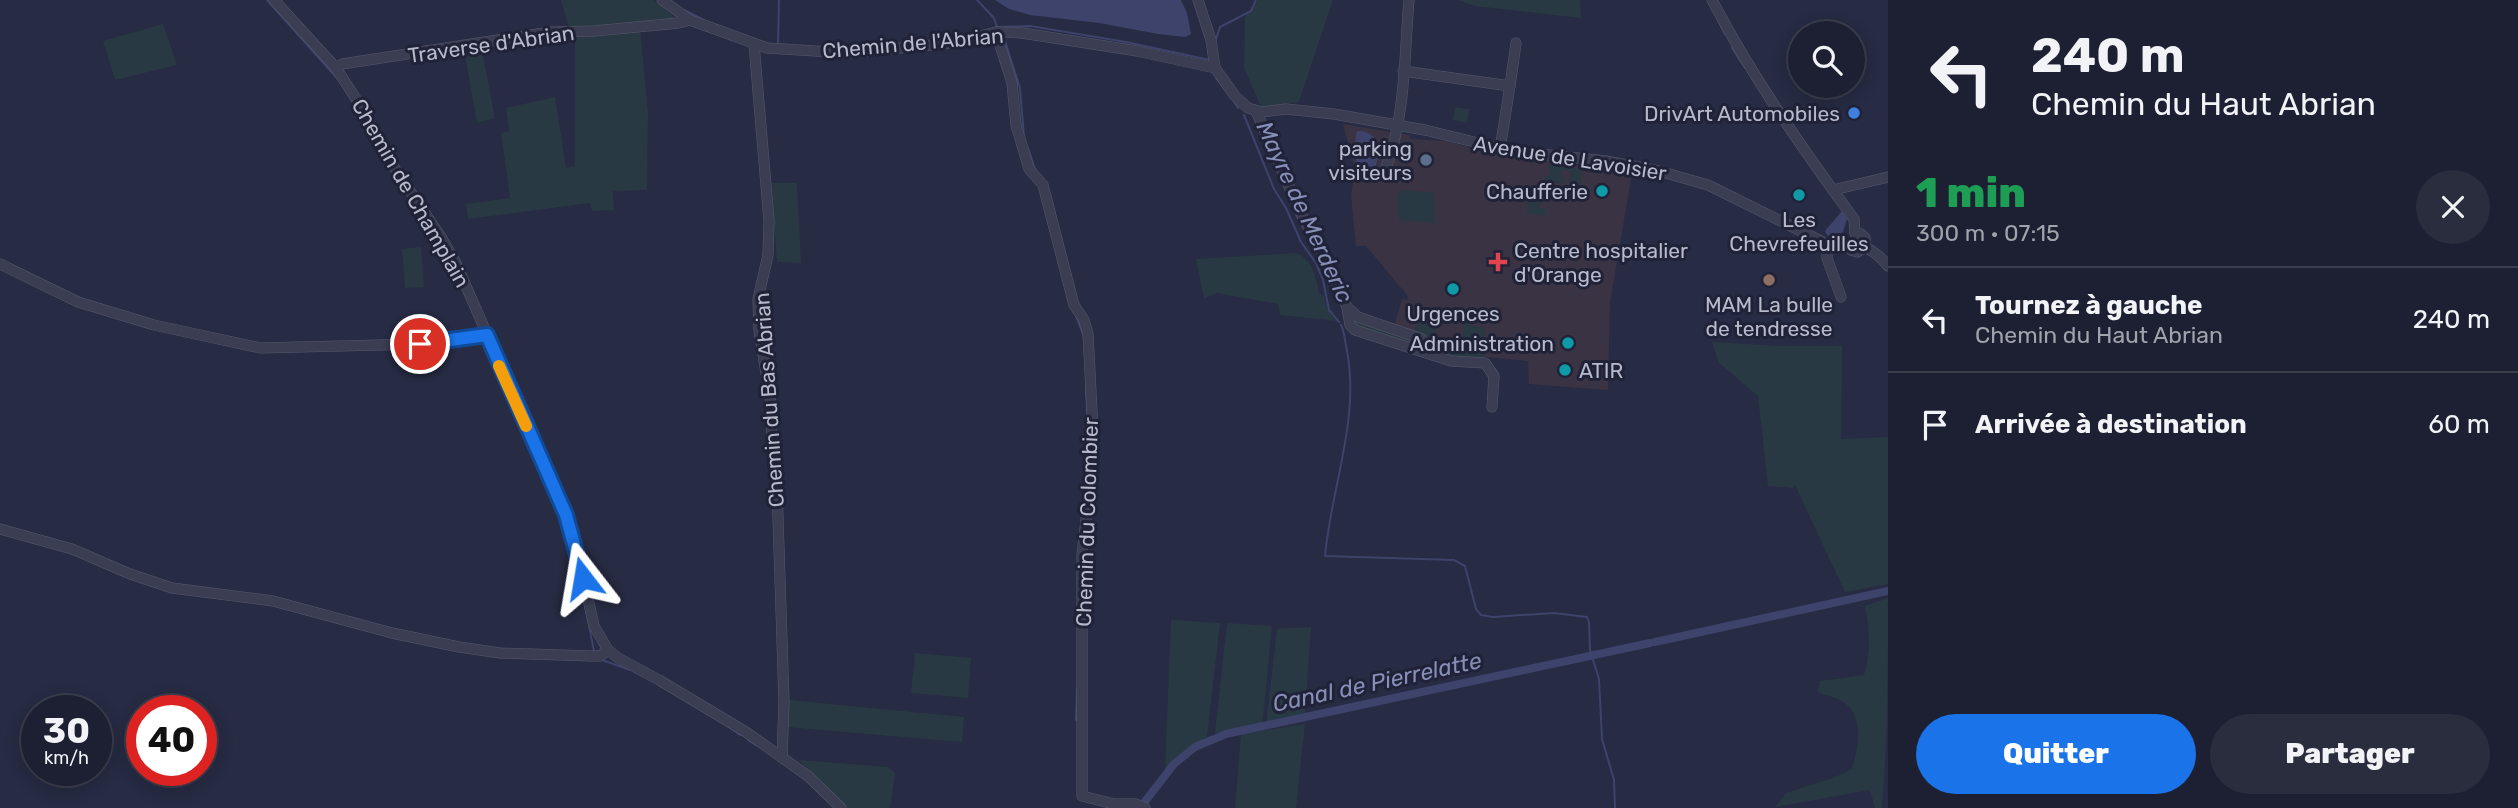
<!DOCTYPE html>
<html lang="fr">
<head>
<meta charset="utf-8">
<style>
	body { margin:0; font-family:Rubik,sans-serif; background:#2a2d3e; color:#f1f3f6; height:100vh; display:flex; flex-direction:column; font-size:26px; white-space:nowrap }
	* { box-sizing:border-box; margin:0 }
	p { font-size:23px; color:#a0a3ac }
	.icon { flex:none; width:38px; height:38px; fill:none; stroke:currentColor; stroke-width:2; stroke-linecap:round; stroke-linejoin:round }
	.map { position:relative; flex:1; overflow:hidden }
	.side { display:flex; flex-direction:column; background:#1d2032; width:630px }
	.side>* { flex:none }
	.banner { background:#1d2032; color:#f1f3f6; overflow:hidden }
	.buttons { position:absolute; left:1788px; top:21px; display:grid; gap:14px }
	.buttons a { display:grid; place-items:center; width:77px; height:77px; border-radius:50%; background:#1d2032; box-shadow:0 4px 18px #0003,0 0 0 2px #3b3e4d; font-size:35px }
	.speed { position:absolute; left:21px; top:695px; display:flex; gap:14px; font-size:35px; font-weight:700; text-align:center }
	.speed>* { display:grid; place-content:center; width:91px; height:91px; border-radius:50%; background:#1d2032; box-shadow:0 4px 18px #0003,0 0 0 2px #3b3e4d; line-height:1 }
	.speed small { font-size:18px; font-weight:400 }
	.speed .limit { border:10px solid #d22; background:#fff; color:#111 }
	.pin { position:absolute; display:grid; place-items:center; width:60px; height:60px; color:#fff; margin:-30px; border:4px solid #fff; border-radius:50%; box-shadow:0 2px 7px #0007 }
	.me { position:absolute; width:77px; margin:-38px; rotate:346deg; stroke-linejoin:round; filter:drop-shadow(0 0 5px #0008) }
	.turn { display:flex; align-items:center; gap:24px; height:147px; padding:0 28px; font-size:32px }
	.turn .icon { width:91px; height:91px; stroke-width:2.5 }
	.turn b { display:block; font-size:49px; line-height:60px }
	.round { display:grid; place-items:center; flex:none; width:74px; height:74px; border-radius:37px; background:#2a2d3e }
	.overview { display:flex; align-items:center; justify-content:space-between; height:119px; padding:0 28px }
	h1 { font-size:42px; font-weight:800; line-height:52px; color:#1e9e55 }
	.action { display:flex; gap:14px; margin-top:auto; padding:14px 28px }
	.action a { flex:1; height:80px; border-radius:42px; background:#1a73e8; color:#fff; font-size:28px; font-weight:800; line-height:80px; text-align:center }
	.action a+a { background:#2a2d3e; color:#f1f3f6 }
	ul { padding:0; list-style:none }
	li { display:flex; align-items:center; gap:21px; height:105px; padding:0 28px; border-top:2px solid #3b3e4d }
	li div { flex:1 }
	li b { display:block; font-size:26px }
	li em { font-style:normal }
	main { display:flex; flex:1; min-height:0 }
	.map>svg:first-child { display:block }
</style>
</head>
<body>
<main>
<div class="map">
<svg width="1888" height="808" viewBox="0 0 1888 808">
	<rect width="100%" height="100%" fill="#272b43"/>
	<!-- medical -->
	<polygon fill="#3a3343" points="1343,124 1409,135 1411,139 1446,141 1489,153 1632,173 1610,303 1608,390 1529,384 1528,361 1432,352 1394,327 1402,299 1408,300 1407,295 1366,246 1356,246 1351,195 1355,169"/>
	<!-- green -->
	<g fill="#293943">
		<polygon points="561,0 652,0 677,19 596,28 569,27"/>
		<polygon points="1258,0 1333,0 1299,102 1261,107 1244,68 1245,16 1252,11"/>
		<polygon points="1457,0 1580,0 1581,18 1475,6"/>
		<polygon points="163,24 177,65 115,80 103,41"/>
		<polygon points="640,29 648,112 647,190 613,191 614,210 592,211 590,203 468,219 466,204 510,198 501,133 509,131 506,108 555,97 566,168 575,166 575,34"/>
		<polygon points="481,46 495,118 477,123 464,50"/>
		<polygon points="1455,107 1469,109 1467,123 1453,120"/>
		<polygon points="1549,165 1582,169 1580,186 1569,185 1571,171 1561,171 1561,176 1564,177 1563,184 1544,180 1545,176 1549,176"/>
		<polygon points="771,183 797,183 801,263 777,262"/>
		<polygon points="1518,188 1534,189 1540,196 1539,208 1546,209 1546,215 1526,214 1527,204 1525,200 1528,200 1528,195 1519,194"/>
		<polygon points="1400,190 1432,192 1434,195 1435,223 1399,220 1397,198"/>
		<polygon points="421,247 424,287 405,288 402,249"/>
		<path d="M1296,253C1312,258 1317,279 1319,294L1324,296L1328,310L1336,321L1280,315L1278,304L1217,293L1204,298L1196,259Z"/>
		<polygon points="1424,314 1436,317 1434,350 1462,353 1464,319 1469,320 1471,326 1485,327 1484,354 1481,360 1451,360 1356,329 1351,320 1409,337"/>
		<polygon points="1712,342 1779,346 1842,346 1841,439 1888,437 1888,584 1845,592 1795,485 1794,488 1768,486 1758,396 1719,363"/>
		<path d="M1888,598C1888,668 1888,739 1882,808H1875L1870,790L1775,807L1786,793L1833,778L1852,769C1858,749 1865,715 1843,702C1836,697 1825,695 1817,692L1820,681L1864,675C1871,651 1870,631 1865,606Z"/>
		<polygon points="1171,620 1220,623 1207,737 1192,746 1165,769"/>
		<polygon points="1227,623 1272,626 1262,728 1215,733"/>
		<polygon points="1311,627 1305,714 1266,724 1277,629"/>
		<polygon points="915,653 971,658 968,698 911,693"/>
		<polygon points="789,700 964,717 962,742 787,727"/>
		<polygon points="1305,724 1296,808 1235,808 1241,734"/>
		<polygon points="799,760 888,767 895,773 890,808 847,808"/>
	</g>
	<!-- water -->
	<g fill="#3d436b">
		<polygon points="995,0 1181,0 1187,13 1191,34 1185,37 1158,34 1099,23 1030,15 1009,9"/>
		<path d="M1357,131C1368,130 1376,138 1381,147L1375,169L1369,175L1360,173C1355,165 1354,140 1357,131Z"/>
		<polygon points="1842,211 1847,219 1843,232 1834,238 1827,235 1825,231"/>
	</g>
	<g fill="none" stroke-linecap="round" stroke-linejoin="round">
		<!-- stream -->
		<g stroke="#3d436b" stroke-width="2">
			<polyline points="267,0 336,77"/>
			<polyline points="977,0 994,18 997,27 1030,26 1126,42 1210,60"/>
			<polyline points="684,10 704,20"/>
			<polyline points="1718,20 1725,34"/>
			<polyline points="1004,38 1020,88 1024,136"/>
			<polyline points="945,39 978,32"/>
			<polyline points="1216,39 1220,27 1251,11 1256,0"/>
			<polyline points="778,44 779,0"/>
			<polyline points="1732,48 1745,68"/>
			<polyline points="1216,78 1225,90"/>
			<polyline points="1233,100 1238,108"/>
			<polyline points="1244,115 1274,189 1286,208 1301,242 1316,263 1323,280 1329,310 1339,322"/>
			<polyline points="361,118 382,156"/>
			<polyline points="1028,148 1035,169"/>
			<polyline points="1076,316 1084,337"/>
			<path d="M1341,325C1345,333 1345,343 1347,351C1360,420 1331,488 1325,556L1454,560L1465,566L1476,609L1481,615L1493,617L1554,613L1587,617L1589,622L1590,650L1599,679L1602,739L1614,780L1615,808"/>
			<path d="M479,341L484,342C505,401 537,456 560,515C577,558 585,606 594,651"/>
			<polyline points="1086,388 1089,456"/>
			<polyline points="602,660 630,670"/>
			<polyline points="1076,720 1077,688"/>
			<polyline points="729,727 740,735"/>
			<polyline points="748,740 756,745"/>
		</g>
		<!-- canal -->
		<g stroke="#3d436b" stroke-width="8">
			<polyline points="1655,642 1888,591"/>
			<polyline points="1140,808 1174,764 1195,747 1226,734 1650,643"/>
		</g>
		<!-- minor casing -->
		<g stroke="#56596c" stroke-width="11">
			<g id="minor">
				<polyline points="274,0 336,68 360,105 395,169 441,237 455,261 566,515 576,545 594,626 608,650 618,658 659,680 746,732 808,776 841,808"/>
				<polyline points="662,0 690,20 767,48 847,53 953,43 996,32 1022,33 1137,51 1215,68"/>
				<polyline points="1198,0 1211,40 1215,68"/>
				<path d="M1712,0C1753,78 1802,148 1854,219L1855,233"/>
				<polyline points="996,32 1012,83 1016,125 1029,169 1043,185 1074,305 1084,320 1088,334 1094,450 1082,555 1082,796 1114,804 1136,804 1145,808"/>
				<polyline points="754,44 769,221 768,255 758,299 759,330 771,403 772,443 777,487 784,702 782,758"/>
				<polyline points="336,68 342,64 550,32 594,31 679,23 690,20"/>
				<path d="M1215,68L1235,96L1248,108L1262,112L1286,109L1334,114L1425,130L1511,151L1606,161L1655,170L1708,185L1827,244L1848,245L1851,250L1857,252L1865,247C1875,252 1881,257 1888,266"/>
				<polyline points="1403,71 1510,86 1500,149"/>
				<polyline points="1510,86 1516,43"/>
				<polyline points="1256,111 1302,216 1324,256 1347,307 1350,325 1355,330 1451,361 1485,363 1494,376 1492,407"/>
				<path d="M1383,175C1406,121 1404,58 1409,0"/>
				<polyline points="1833,190 1888,177"/>
				<polyline points="1855,233 1861,234 1865,238 1865,247"/>
				<polyline points="1827,244 1827,258 1841,297"/>
				<polyline points="0,264 78,302 154,325 260,348 420,344 487,335"/>
				<polyline points="1347,307 1358,317 1422,339"/>
				<polyline points="0,529 72,549 130,574 172,588 273,601 392,633 459,647 500,653 591,656 600,656 608,650"/>
			</g>
		</g>
		<!-- minor -->
		<use href="#minor" stroke="#3b3e52" stroke-width="10"/>
	</g>
	<g fill="none" stroke-linecap="round" stroke-linejoin="round">
		<!-- route casing -->
		<g stroke="#114b97" stroke-width="18">
			<polyline id="route" points="420,344 487,335 566,515 583,578"/>
		</g>
		<!-- route -->
		<use href="#route" stroke="#1a73e8" stroke-width="12"/>
		<!-- slow -->
		<polyline stroke="#f59e0b" stroke-width="12" points="499,366 526,426"/>
	</g>
	<!-- markers -->
	<circle fill="#3f7fe0" stroke="#202338" stroke-width="2.5" cx="1854" cy="113" r="7"/>
	<circle fill="#5c6f8a" stroke="#202338" stroke-width="2.5" cx="1426" cy="160" r="7"/>
	<g fill="#0f9aa8" stroke="#202338" stroke-width="2.5">
		<circle cx="1602" cy="191" r="7"/>
		<circle cx="1799" cy="195" r="7"/>
		<circle cx="1453" cy="289" r="7"/>
		<circle cx="1568" cy="343" r="7"/>
		<circle cx="1565" cy="370" r="7"/>
	</g>
	<path fill="#e0444e" stroke="#202338" stroke-width="2.5" d="M1494.5 251.5h7v7h7v7h-7v7h-7v-7h-7v-7h7z"/>
	<circle fill="#8d6e63" stroke="#202338" stroke-width="2.5" cx="1769" cy="280" r="7"/>
	<g text-anchor="middle" dominant-baseline="central" stroke-width="6" stroke-linejoin="round" paint-order="stroke">
		<!-- street labels -->
		<g font-size="21" fill="#b8bacc" stroke="#202338">
			<text transform="translate(913 43) rotate(-5)">Chemin de l'Abrian</text>
			<text transform="translate(491 44) rotate(-8)">Traverse d'Abrian</text>
			<text transform="translate(1570 158) rotate(9)">Avenue de Lavoisier</text>
			<text transform="translate(411 193) rotate(60)">Chemin de Champlain</text>
			<text transform="translate(769 400) rotate(-94)">Chemin du Bas Abrian</text>
			<text transform="translate(1087 522) rotate(-88)">Chemin du Colombier</text>
		</g>
		<!-- poi labels -->
		<g font-size="21" fill="#b8bacc" stroke="#202338" text-anchor="end">
			<text x="1840" y="113">DrivArt Automobiles</text>
			<text x="1412" y="148">parking<tspan x="1412" dy="24">visiteurs</tspan></text>
			<text x="1588" y="191">Chaufferie</text>
			<text x="1799" y="219" text-anchor="middle">Les<tspan x="1799" dy="24">Chevrefeuilles</tspan></text>
			<text x="1514" y="250" text-anchor="start">Centre hospitalier<tspan x="1514" dy="24">d'Orange</tspan></text>
			<text x="1769" y="304" text-anchor="middle">MAM La bulle<tspan x="1769" dy="24">de tendresse</tspan></text>
			<text x="1453" y="313" text-anchor="middle">Urgences</text>
			<text x="1554" y="343">Administration</text>
			<text x="1579" y="370" text-anchor="start">ATIR</text>
		</g>
		<!-- water labels -->
		<g font-size="23" font-style="italic" fill="#878eb7" stroke="#202338">
			<text transform="translate(1305 212) rotate(65)">Mayre de Merderic</text>
			<text transform="translate(1377 682) rotate(-12)">Canal de Pierrelatte</text>
		</g>
	</g>
</svg>
<div class="buttons">
<a><svg class="icon" aria-label="search" viewBox="0 0 24 24"><circle cx="10" cy="10" r="6"/><path d="M15 15l6 6"/></svg></a>
</div>
<div class="speed"><div>30<small>km/h</small></div><div class="limit">40</div></div>
<div class="pin" style="left:420px;top:344px;background:#d93025"><svg class="icon" aria-label="arrive" viewBox="0 0 24 24"><path d="M6 21V4h12l-3 4 3 4H6"/></svg></div>
<svg class="me" style="left:583px;top:578px" viewBox="-20 -20 40 40"><path d="M0-17L14 15 0 8-14 15z" fill="#1a73e8" stroke="#fff" stroke-width="4"/></svg>
</div>
<section class="side">
<div class="banner">
<div class="turn"><svg class="icon" aria-label="left" viewBox="0 0 24 24"><path d="M17 20v-9H6M10 6l-5 5 5 5"/></svg><div><b>240 m</b>Chemin du Haut Abrian</div></div>
</div>
<div class="overview"><div><h1>1 min</h1><p>300 m · 07:15</p></div><a class="round"><svg class="icon" aria-label="close" viewBox="0 0 24 24"><path d="M6 6l12 12M18 6L6 18"/></svg></a></div>
<ul>
<li><svg class="icon" aria-label="left" viewBox="0 0 24 24"><path d="M17 20v-9H6M10 6l-5 5 5 5"/></svg><div><b>Tournez à gauche</b><p>Chemin du Haut Abrian</p></div><em>240 m</em></li>
<li><svg class="icon" aria-label="arrive" viewBox="0 0 24 24"><path d="M6 21V4h12l-3 4 3 4H6"/></svg><div><b>Arrivée à destination</b></div><em>60 m</em></li>
</ul>
<div class="action"><a>Quitter</a><a>Partager</a></div>
</section>
</main>
</body>
</html>
